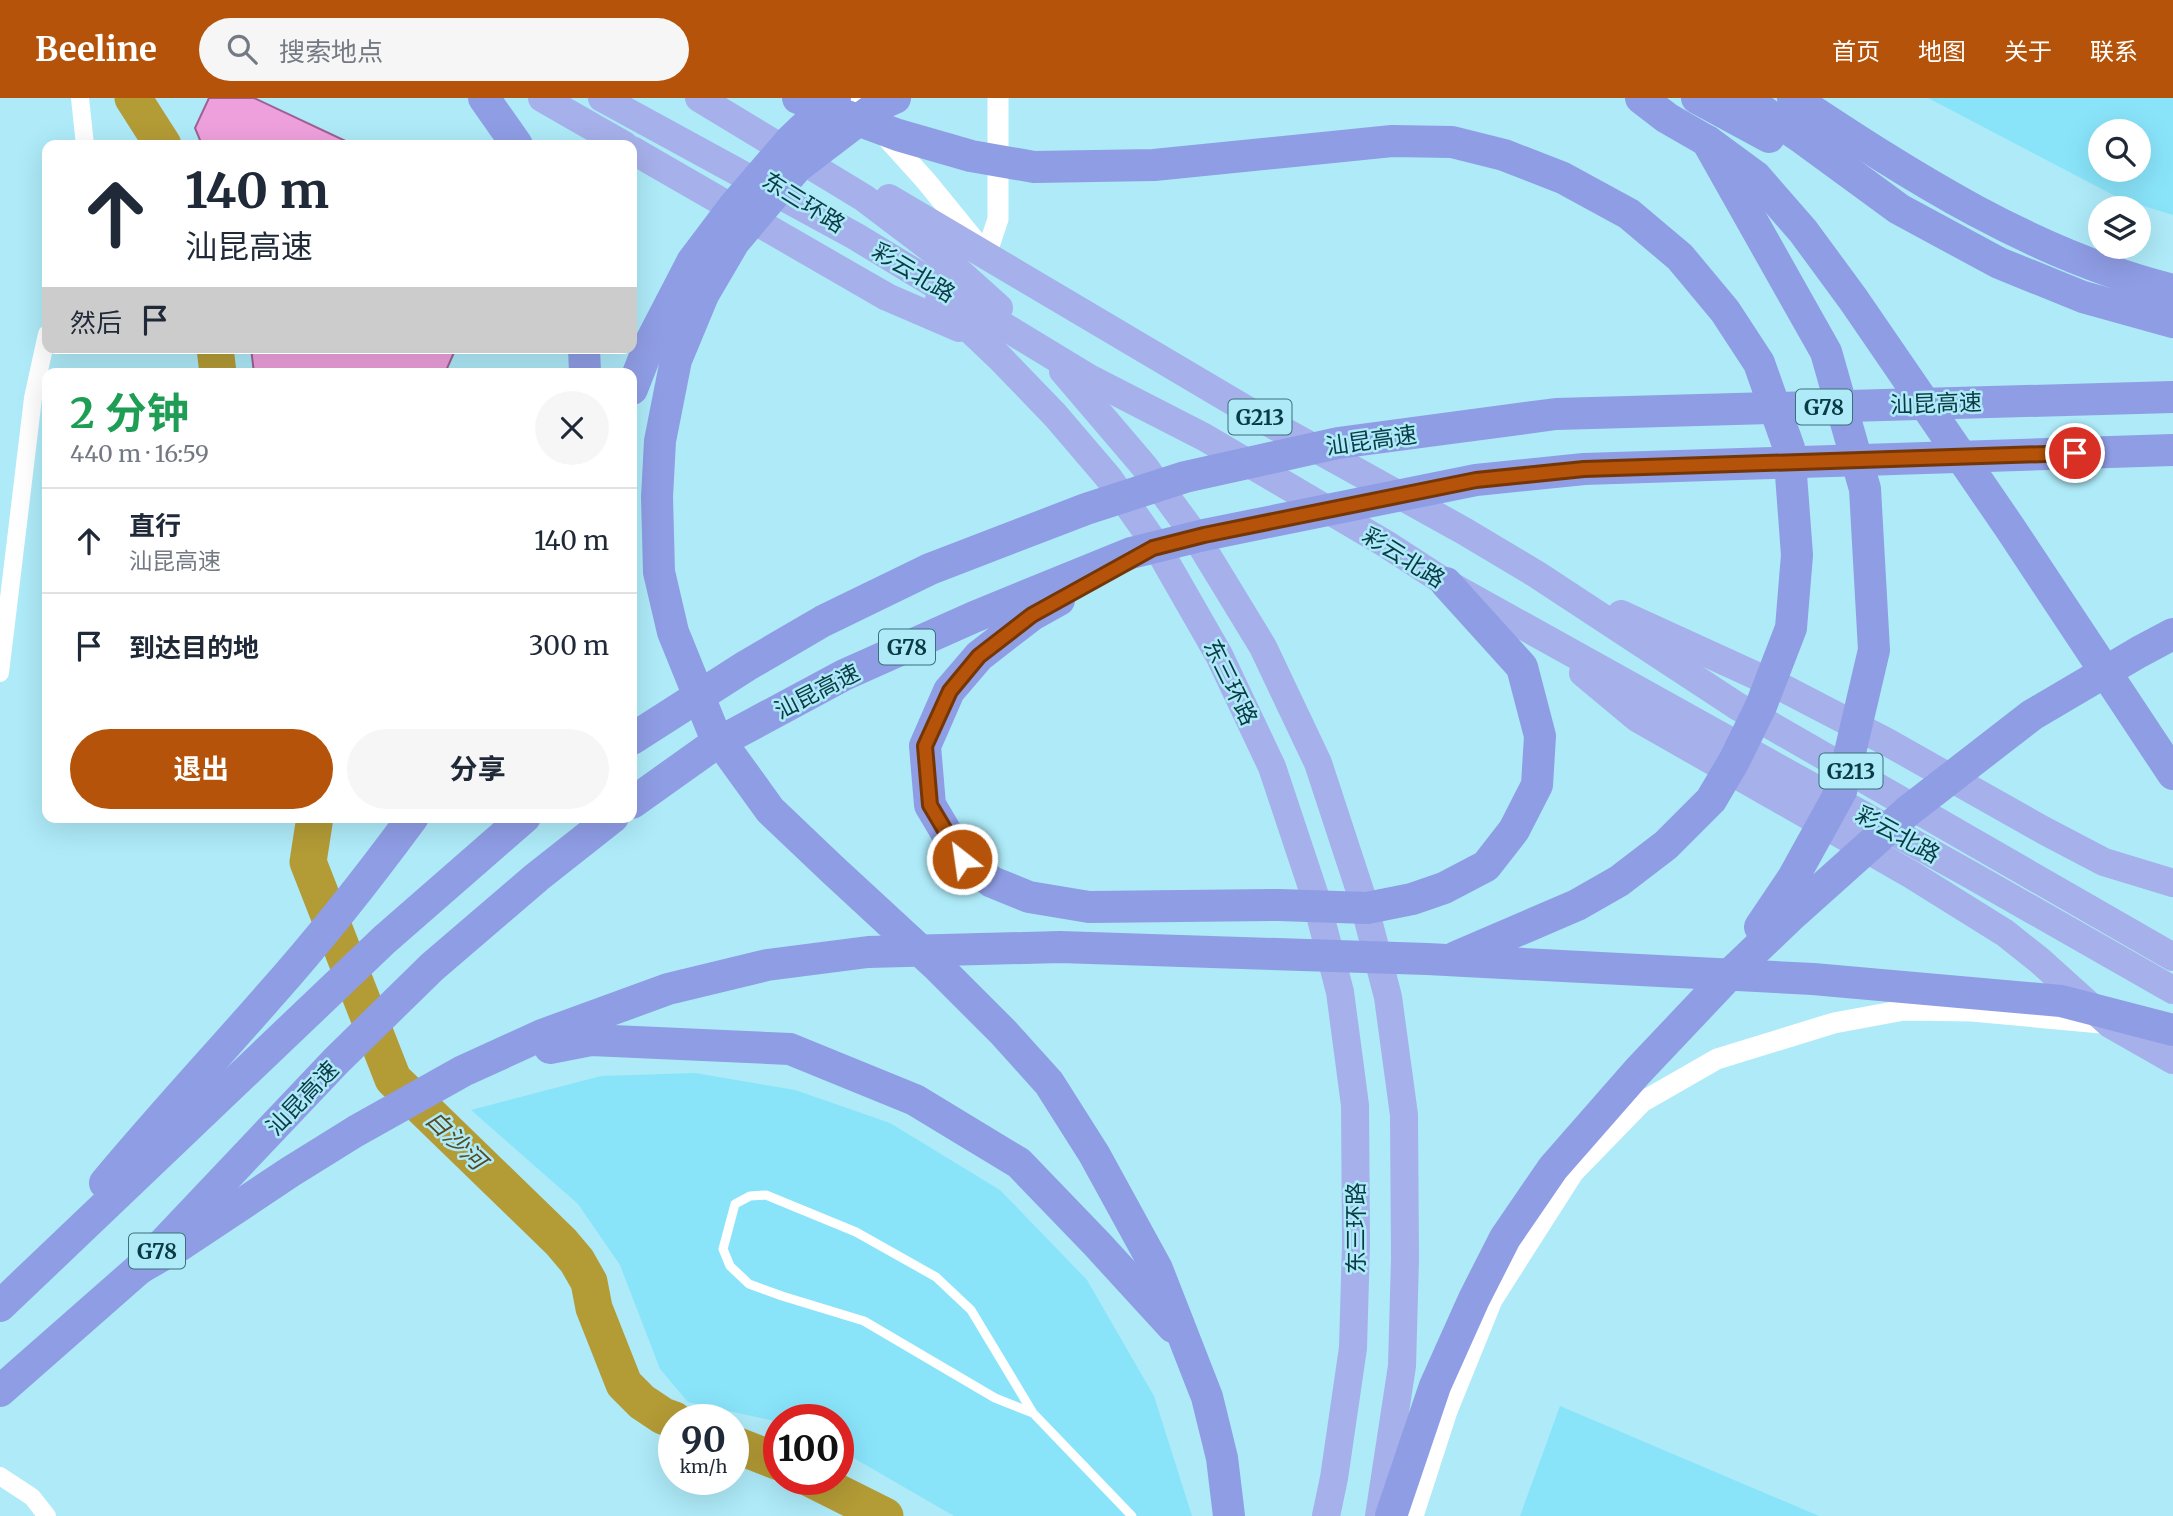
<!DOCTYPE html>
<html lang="zh">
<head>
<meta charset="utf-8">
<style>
	body { margin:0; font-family:Merriweather,"Noto Sans SC",serif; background:#f6f6f7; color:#1f2937; height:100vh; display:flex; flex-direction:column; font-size:26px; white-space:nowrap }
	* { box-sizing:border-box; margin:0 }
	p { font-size:23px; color:#747a83 }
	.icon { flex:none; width:38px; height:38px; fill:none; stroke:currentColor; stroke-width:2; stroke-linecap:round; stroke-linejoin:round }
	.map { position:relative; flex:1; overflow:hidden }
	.side { position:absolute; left:42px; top:270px; width:595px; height:455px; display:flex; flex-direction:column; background:#fff; border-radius:14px; box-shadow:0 7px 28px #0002 }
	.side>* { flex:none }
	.banner { position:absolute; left:42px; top:42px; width:595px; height:214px; border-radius:14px; box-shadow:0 7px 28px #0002; background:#fff; color:#1f2937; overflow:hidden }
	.buttons { position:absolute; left:2088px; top:21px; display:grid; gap:14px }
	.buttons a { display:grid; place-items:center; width:63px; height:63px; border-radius:50%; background:#fff; box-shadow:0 7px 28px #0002; font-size:35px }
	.speed { position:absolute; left:658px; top:1306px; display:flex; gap:14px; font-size:35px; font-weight:700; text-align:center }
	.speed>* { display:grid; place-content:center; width:91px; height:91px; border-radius:50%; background:#fff; box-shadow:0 7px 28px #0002; line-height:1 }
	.speed small { font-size:18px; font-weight:400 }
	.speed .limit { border:10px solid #d22; background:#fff; color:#111 }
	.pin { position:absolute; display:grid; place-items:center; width:60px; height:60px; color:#fff; margin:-30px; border:4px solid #fff; border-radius:50%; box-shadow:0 2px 7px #0007 }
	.me { position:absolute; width:77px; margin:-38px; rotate:330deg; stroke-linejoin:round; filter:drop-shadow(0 0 5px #0008) }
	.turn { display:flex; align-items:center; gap:24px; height:147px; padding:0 28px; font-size:32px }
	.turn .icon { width:91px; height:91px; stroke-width:2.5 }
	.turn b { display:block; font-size:49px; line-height:60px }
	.then { display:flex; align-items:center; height:66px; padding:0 28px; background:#0003; gap:14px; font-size:26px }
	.round { display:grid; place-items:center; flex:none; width:74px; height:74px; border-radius:37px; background:#f6f6f7 }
	.head { display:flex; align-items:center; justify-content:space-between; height:119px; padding:0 28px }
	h1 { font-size:42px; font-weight:700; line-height:52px; color:#1e9e55 }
	.cta { display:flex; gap:14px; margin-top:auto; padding:14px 28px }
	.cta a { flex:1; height:80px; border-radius:42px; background:#b45309; color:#fff; font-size:28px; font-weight:700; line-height:80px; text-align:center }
	.cta a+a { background:#f6f6f7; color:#1f2937 }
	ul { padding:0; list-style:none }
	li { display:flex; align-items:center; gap:21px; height:105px; padding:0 28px; border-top:2px solid #e0e1e3 }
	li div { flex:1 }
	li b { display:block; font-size:26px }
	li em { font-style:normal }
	header { display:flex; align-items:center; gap:42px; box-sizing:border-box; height:98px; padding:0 35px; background:#b45309; color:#fff }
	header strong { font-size:33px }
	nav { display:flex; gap:38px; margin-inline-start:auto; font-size:24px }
	.search { width:490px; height:63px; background:#f6f6f7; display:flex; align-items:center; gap:18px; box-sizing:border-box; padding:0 24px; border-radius:38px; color:#747a83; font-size:26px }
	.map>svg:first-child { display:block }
</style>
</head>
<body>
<header>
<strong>Beeline</strong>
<div class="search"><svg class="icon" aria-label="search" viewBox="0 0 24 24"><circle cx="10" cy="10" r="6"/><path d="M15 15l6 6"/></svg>搜索地点</div>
<nav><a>首页</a><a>地图</a><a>关于</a><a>联系</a></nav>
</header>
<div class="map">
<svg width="2173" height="1418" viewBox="0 0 2173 1418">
	<rect width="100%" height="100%" fill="#aeeaf8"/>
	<!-- built -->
	<g fill="#89e4fa" fill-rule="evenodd">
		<path d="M1928,0H2173V117L2121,101ZM2100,33H2138V72H2100Z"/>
		<polygon points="695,975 795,992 890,1025 1000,1092 1087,1182 1154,1298 1192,1418 954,1418 838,1351 838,1321 779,1321 779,1324 688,1304 660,1271 620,1167 578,1106 471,1012 601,978"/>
		<polygon points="1560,1308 1819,1418 1520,1418"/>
	</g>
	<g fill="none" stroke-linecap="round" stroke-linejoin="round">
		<!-- river -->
		<g stroke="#b39b36" stroke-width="37">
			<polyline points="133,0 163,47"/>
			<polyline points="215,250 218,275"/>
			<polyline points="315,719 308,764 393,981 561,1144 577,1163 589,1184 594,1210 624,1286 642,1304 663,1318 674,1322"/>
			<polyline points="733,1346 779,1364"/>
			<polyline points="811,1381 885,1418"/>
		</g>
	</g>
	<!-- building -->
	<g fill="#eea0dd" stroke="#a06192" stroke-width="2">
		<polygon points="209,0 254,0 354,47 202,47 195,30"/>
		<polygon points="251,250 456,250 445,275 254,275"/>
	</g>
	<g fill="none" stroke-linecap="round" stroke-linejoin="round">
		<!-- service -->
		<polyline stroke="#fff" stroke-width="9" points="1033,1315 995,1300 864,1223 782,1198 749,1186 730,1168 723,1151 735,1106 750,1098 766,1097 856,1134 936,1179 971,1212 1033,1315 1132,1418"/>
		<!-- minor -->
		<g stroke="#fff" stroke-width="18">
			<polyline points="80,0 85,47"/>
			<polyline points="0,575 33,300 47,236"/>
			<polyline points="0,1378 32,1399 47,1418"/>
		</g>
		<!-- tertiary -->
		<g stroke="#fff" stroke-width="21">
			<polyline points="851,0 926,83 979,148"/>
			<polyline points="986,157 998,121 998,0"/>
			<polyline points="1413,1418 1447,1313 1492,1202 1573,1075 1642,1004 1717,961 1834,925 1904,912 1972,913 2101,925"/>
		</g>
		<!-- trunk -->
		<g stroke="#a6b0ea" stroke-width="28">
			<polyline points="542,0 624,47"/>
			<polyline points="602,0 855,138 1089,280 1204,339 1386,446 1446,485 1971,777 2173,892"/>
			<polyline points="699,0 864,100 947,163 999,210"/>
			<polyline points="632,52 887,199 959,230"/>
			<polyline points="889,100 1264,322 1464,433 1536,476 1737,608 2173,859"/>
			<polyline points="939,202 1000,260 1055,317 1108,379 1156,447 1219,557 1272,669 1315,798 1340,894 1355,1007 1356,1146 1353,1250 1334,1380 1326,1418"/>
			<polyline points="1063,273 1144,368 1196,439 1263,549 1318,665 1362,799 1388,899 1404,1017 1405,1161 1402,1268 1379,1418"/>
			<polyline points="1621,516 1785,591 1887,644 2043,732 2104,764 2173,785"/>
			<polyline points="1583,575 1637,620 1912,777 2005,835 2039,862 2110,926 2173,962"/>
		</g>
		<!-- motorway -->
		<g stroke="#8f9de5" stroke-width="32">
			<polyline points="484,0 517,47"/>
			<polyline points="798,0 898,37 971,58 1034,69 1154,67 1392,43 1452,44 1504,57 1563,80 1629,116 1680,159 1725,213 1759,265 1789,350 1797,457 1791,530 1761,608 1734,663 1711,702 1666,747 1619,783 1577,807 1456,859"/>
			<polyline points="895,0 877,8 797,69 734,144 703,197 676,262 660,343 657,399 659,474 673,534 713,633 770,712 832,771 937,868 1004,935 1049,985 1094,1056 1157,1171 1207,1299 1222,1360 1229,1418"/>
			<polyline points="1641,0 1667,20 1707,43 1756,79 1803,133 1853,201 2010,430 2173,676"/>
			<polyline points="1697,0 1769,39"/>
			<polyline points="1744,0 1802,40 1899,111 1999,165 2083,199 2173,224"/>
			<path d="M1793,0C1912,79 2033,157 2173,192"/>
			<polyline points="1707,43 1826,254 1865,391 1874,552 1841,693 1793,780 1760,829"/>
			<polyline points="584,250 585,275"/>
			<polyline points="632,291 650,245 692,164 735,107 791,42 835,0"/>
			<polyline points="1059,502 1032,517 979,558 949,593 925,648 930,707 962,761 992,784 1029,799 1089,809 1279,807 1367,810 1412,801 1444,790 1486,768 1514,732 1537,687 1540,638 1522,569 1446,485"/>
			<polyline points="632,641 746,568 823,523 930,471 1086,411 1185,379 1338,345 1556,316 2173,299"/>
			<polyline points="632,705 712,648 844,577 974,519 1131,455 1204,437 1476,382 1584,371 2173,352"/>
			<polyline points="550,950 591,942 790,951 915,1002 1019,1065 1097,1146 1173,1229"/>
			<path d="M105,1085C159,1020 215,960 270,897C321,840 368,780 413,719"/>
			<polyline points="140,1170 182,1146 290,1074 356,1033 463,973 542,937 668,891 767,867 868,854 1060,849 1427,861 1813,881 2061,903 2173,932"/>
			<polyline points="0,1208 384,842 525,719"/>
			<polyline points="0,1293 140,1170 336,963 432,869 537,779 613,719"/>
			<polyline points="1391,1418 1435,1288 1474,1201 1505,1140 1553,1070 1638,973 1726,880 1793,816 1908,713 2032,617 2139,554 2173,536"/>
		</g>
	</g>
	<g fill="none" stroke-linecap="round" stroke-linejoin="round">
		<!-- route casing -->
		<g stroke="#753606" stroke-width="18">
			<polyline id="route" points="962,761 930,707 925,648 950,593 979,558 1032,517 1153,450 1204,437 1476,382 1584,371 2075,355"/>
		</g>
		<!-- route -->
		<use href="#route" stroke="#b45309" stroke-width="12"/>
	</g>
	<g text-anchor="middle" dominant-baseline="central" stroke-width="5" stroke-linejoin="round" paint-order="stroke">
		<!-- shield labels -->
		<g fill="#aeeaf8" stroke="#3b707b" stroke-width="2">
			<rect x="1796" y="291.5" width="56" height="35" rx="5"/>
			<rect x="1228.5" y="301.5" width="63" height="35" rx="5"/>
			<rect x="879" y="531.5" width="56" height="35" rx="5"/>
			<rect x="1819.5" y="655.5" width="63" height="35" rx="5"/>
			<rect x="129" y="1135.5" width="56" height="35" rx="5"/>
		</g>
		<g font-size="21" font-weight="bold" fill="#0a3b45">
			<text x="1824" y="309">G78</text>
			<text x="1260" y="319">G213</text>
			<text x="907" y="549">G78</text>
			<text x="1851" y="673">G213</text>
			<text x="157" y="1153">G78</text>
		</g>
		<!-- street labels -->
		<g font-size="23" fill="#0a3b45" stroke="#aeeaf8">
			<text transform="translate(804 104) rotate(32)">东三环路</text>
			<text transform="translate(914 174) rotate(31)">彩云北路</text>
			<text transform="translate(1936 305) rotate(-2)">汕昆高速</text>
			<text transform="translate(1371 342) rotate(-8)">汕昆高速</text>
			<text transform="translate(1404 459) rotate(32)">彩云北路</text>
			<text transform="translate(1231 584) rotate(64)">东三环路</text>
			<text transform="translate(817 593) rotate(-27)">汕昆高速</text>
			<text transform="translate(1898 736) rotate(29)">彩云北路</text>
			<text transform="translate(302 1000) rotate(-46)">汕昆高速</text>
			<text transform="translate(1355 1130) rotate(-90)">东三环路</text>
		</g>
		<!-- water labels -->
		<g font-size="24" font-style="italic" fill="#564b23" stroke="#aeeaf8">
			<text transform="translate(456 1042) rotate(44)">白沙河</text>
		</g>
	</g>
</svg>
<div class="buttons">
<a><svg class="icon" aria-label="search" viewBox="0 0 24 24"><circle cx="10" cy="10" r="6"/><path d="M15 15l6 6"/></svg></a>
<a><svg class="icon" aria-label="layers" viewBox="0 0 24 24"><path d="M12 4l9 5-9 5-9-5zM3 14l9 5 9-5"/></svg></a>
</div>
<div class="speed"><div>90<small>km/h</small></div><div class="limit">100</div></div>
<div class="pin" style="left:2075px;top:355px;background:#d93025"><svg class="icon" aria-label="arrive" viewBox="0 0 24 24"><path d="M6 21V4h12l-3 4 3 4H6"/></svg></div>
<svg class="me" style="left:962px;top:761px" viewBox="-20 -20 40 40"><circle r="17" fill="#b45309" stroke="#fff" stroke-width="3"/><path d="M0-11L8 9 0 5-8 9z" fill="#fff"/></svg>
<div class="banner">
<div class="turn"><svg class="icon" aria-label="ahead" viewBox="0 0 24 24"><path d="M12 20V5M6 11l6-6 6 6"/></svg><div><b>140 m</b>汕昆高速</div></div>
<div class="then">然后<svg class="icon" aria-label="arrive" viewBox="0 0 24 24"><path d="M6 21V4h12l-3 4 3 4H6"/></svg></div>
</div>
<section class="side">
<div class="head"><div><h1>2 分钟</h1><p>440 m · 16:59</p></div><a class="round"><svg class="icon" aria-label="close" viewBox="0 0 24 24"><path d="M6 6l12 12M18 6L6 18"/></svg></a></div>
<ul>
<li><svg class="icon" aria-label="ahead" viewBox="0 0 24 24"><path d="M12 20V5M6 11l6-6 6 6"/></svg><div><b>直行</b><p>汕昆高速</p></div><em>140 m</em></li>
<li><svg class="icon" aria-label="arrive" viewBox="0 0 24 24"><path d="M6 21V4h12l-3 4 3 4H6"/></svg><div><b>到达目的地</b></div><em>300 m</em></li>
</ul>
<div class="cta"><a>退出</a><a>分享</a></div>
</section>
</div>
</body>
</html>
